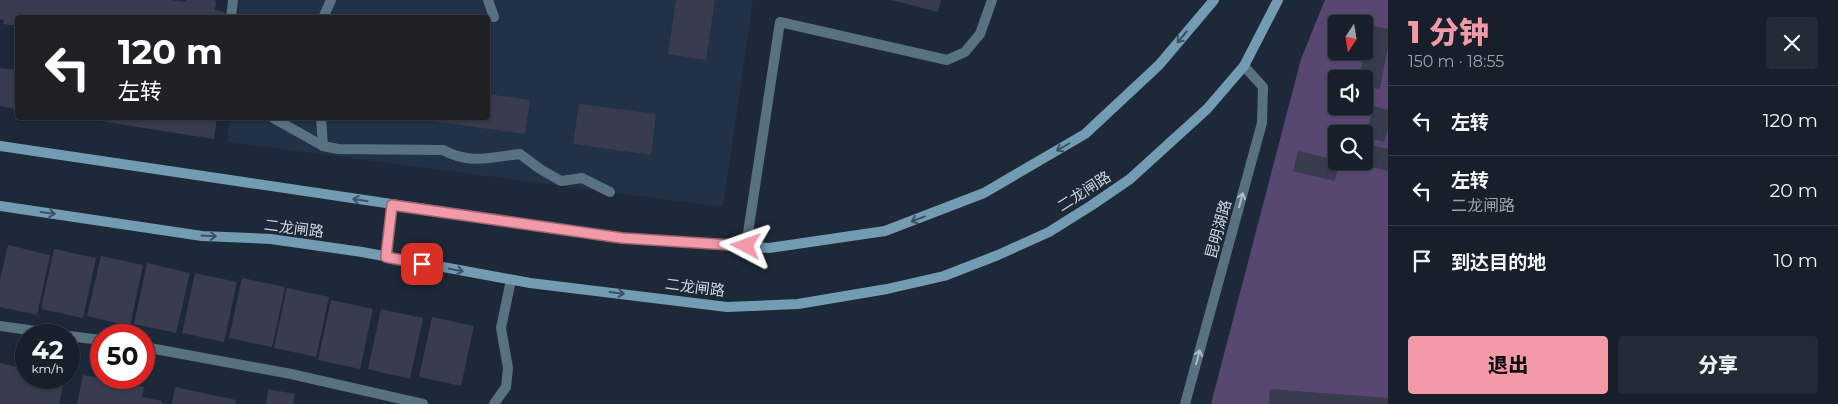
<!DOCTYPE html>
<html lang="zh">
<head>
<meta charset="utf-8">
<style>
	body { margin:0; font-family:Montserrat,"Noto Sans SC",sans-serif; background:#232c36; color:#f1f3f6; height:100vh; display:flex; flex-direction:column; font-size:19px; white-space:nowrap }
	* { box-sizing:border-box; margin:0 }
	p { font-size:16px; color:#9ea2a8 }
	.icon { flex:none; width:28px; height:28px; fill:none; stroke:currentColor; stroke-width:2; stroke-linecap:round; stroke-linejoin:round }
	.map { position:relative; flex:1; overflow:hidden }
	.panel { display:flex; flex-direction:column; background:#161f2a; width:450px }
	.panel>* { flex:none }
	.guide { position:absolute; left:15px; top:15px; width:475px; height:105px; border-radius:5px; box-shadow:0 1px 4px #0004,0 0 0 1px #353d47; background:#202124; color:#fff; overflow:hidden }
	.needle { width:32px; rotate:192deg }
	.fabs { position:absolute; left:1328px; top:15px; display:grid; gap:10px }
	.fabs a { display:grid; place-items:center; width:45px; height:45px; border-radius:5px; background:#161f2a; box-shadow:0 1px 4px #0004,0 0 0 1px #353d47; font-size:25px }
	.speed { position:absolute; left:15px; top:324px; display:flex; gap:10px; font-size:25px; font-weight:700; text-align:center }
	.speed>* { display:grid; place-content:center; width:65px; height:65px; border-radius:50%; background:#161f2a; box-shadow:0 1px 4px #0004,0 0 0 1px #353d47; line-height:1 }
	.speed small { font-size:12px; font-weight:400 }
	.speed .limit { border:8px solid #d22; background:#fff; color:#111 }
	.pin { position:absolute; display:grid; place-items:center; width:42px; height:42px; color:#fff; margin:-21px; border-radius:10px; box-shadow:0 2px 8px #0006 }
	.me { position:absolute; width:55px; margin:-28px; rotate:274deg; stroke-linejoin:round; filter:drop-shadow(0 0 4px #0008) }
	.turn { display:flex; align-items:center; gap:18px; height:105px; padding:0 20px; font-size:22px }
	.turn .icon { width:65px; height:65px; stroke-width:2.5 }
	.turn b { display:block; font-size:35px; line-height:42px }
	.round { display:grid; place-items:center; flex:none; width:52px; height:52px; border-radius:5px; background:#232c36 }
	.headline { display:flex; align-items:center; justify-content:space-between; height:85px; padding:0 20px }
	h1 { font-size:30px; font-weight:800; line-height:38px; color:#f39aa8 }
	.cta { display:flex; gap:10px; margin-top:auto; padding:10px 20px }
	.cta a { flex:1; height:58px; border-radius:5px; background:#f39aa8; color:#111; font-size:20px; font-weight:800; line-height:58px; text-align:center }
	.cta a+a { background:#232c36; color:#f1f3f6 }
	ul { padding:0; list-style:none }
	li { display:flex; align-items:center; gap:15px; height:70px; padding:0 20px; border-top:1px solid #353d47 }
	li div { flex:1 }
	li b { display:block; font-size:19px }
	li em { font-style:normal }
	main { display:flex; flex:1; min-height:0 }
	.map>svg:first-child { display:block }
</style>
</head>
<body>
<main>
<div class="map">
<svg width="1388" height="404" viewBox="0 0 1388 404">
	<rect width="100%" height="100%" fill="#1d2938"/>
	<!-- built -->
	<polygon fill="#213146" points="240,0 753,0 723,207 227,142 229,118 488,118 488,18 238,17"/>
	<!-- green -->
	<path fill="#584871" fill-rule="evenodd" d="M1325,0H1388V404H1211L1301,59ZM1336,24H1364V51H1336ZM1336,79H1364V106H1336ZM1336,134H1364V161H1336Z"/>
	<!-- building -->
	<g fill="#393b4e">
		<polygon points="0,0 170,0 186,2 186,0 213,0 216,1 215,10 225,12 224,18 31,18 31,15 28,14 27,18 18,18 18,26 3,24 4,20 0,19"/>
		<polygon points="676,0 715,0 706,60 668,54"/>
		<polygon points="891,0 941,0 938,12"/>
		<polygon points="1369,25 1388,29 1388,46 1380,89 1364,86 1364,79 1359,79"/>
		<polygon points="0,68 18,70 18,109 0,106"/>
		<polygon points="488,94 530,100 525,134 418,119 488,118"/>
		<polygon points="579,104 656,114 651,155 573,144"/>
		<polygon points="1374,106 1388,110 1388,128 1384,142 1365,137"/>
		<polygon points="81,118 217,118 214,139"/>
		<polygon points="1364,143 1388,149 1388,171 1359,164 1359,161 1364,161"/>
		<polygon points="1298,151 1339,161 1335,181 1293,171"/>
		<polygon points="8,245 50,255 37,315 0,307 0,280"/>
		<polygon points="54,249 96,258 83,318 41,309"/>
		<polygon points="101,256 143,265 130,326 87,316"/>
		<polygon points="147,263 190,273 176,333 134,324"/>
		<polygon points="195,273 237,282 224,342 182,333"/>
		<polygon points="242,278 285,287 272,347 229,338"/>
		<polygon points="287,288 329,297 316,357 274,348"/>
		<polygon points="331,300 373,309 360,369 318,360"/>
		<polygon points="381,309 423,318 410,379 368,369"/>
		<polygon points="432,317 474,326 461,386 419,377"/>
		<polygon points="0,363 26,369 26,378 44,378 43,381 63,386 59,404 0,404"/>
		<polygon points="83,375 144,387 142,397 162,401 162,404 77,404"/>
		<polygon points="175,387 236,400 235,404 172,404"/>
		<polygon points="268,389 295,394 293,404 266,404"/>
		<polygon points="1270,389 1388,398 1388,404 1269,404"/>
	</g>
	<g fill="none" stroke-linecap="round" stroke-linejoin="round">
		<!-- service -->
		<g stroke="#597281" stroke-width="10">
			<polyline points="488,0 494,17"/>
			<polyline points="323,18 331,0"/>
			<path d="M273,118L323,146L338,149L443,150C471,165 490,157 520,154L540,169L561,181L582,178L610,192"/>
			<polyline points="321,118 323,146"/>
			<polyline points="746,246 780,22 947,60 965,52 980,34 992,0"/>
			<polyline points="0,326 64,335"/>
			<polyline points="69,336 101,340"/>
			<polyline points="144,347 291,374 423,404"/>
			<polyline points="494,404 506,387 508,368 501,328 511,280"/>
		</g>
		<!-- minor -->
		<polyline stroke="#597281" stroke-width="10" points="231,18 233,0"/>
		<!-- tertiary -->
		<polyline stroke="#597281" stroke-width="10" points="1185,404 1262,123 1263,87 1244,66"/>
		<!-- secondary -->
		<g stroke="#739cb3" stroke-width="10">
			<polyline points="0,146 622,238 769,248 885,231 984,193 1085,134 1159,65 1214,0"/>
			<polyline points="0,206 202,236 271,239 362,252 530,283 727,307 798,304 887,289 944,276 998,255 1049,232 1092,205 1130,179 1207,109 1244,66 1278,0"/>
			<polyline points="386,257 392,205"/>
		</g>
	</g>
	<!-- one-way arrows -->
	<defs><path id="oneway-shaft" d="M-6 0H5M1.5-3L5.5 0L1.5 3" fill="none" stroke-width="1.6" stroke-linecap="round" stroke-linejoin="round" transform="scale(1.25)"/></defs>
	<g stroke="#3b5163">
		<use href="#oneway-shaft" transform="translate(1182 37) rotate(130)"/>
		<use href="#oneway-shaft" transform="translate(1063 147) rotate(150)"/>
		<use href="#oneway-shaft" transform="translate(360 200) rotate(-171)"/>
		<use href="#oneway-shaft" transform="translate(48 213) rotate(8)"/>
		<use href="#oneway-shaft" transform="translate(918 219) rotate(159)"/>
		<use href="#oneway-shaft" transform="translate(209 236) rotate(3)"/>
		<use href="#oneway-shaft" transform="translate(456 270) rotate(11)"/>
		<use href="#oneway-shaft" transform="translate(617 293) rotate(7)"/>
	</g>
	<g stroke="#b0bcc8">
		<use href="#oneway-shaft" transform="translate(1241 200) rotate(-75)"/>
		<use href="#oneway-shaft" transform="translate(1198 357) rotate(-75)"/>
	</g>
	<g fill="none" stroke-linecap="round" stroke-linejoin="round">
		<!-- route casing -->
		<g stroke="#9e646d" stroke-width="12">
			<polyline id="route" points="422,264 386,257 392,205 622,238 746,246"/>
		</g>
		<!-- route -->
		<use href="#route" stroke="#f39aa8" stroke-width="9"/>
	</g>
	<g text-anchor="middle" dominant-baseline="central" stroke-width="4.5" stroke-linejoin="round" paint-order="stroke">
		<!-- street labels -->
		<g font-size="15" fill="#cdd5df" stroke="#1d2938">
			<text transform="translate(1084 191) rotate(-33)">二龙闸路</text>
			<text transform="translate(294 228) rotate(7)">二龙闸路</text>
			<text transform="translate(1218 229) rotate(-75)">昆明湖路</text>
			<text transform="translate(695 287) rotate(7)">二龙闸路</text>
		</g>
	</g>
</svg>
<div class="fabs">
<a><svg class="needle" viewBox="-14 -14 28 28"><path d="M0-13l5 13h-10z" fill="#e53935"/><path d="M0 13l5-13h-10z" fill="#9ea2a8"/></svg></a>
<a><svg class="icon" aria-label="sound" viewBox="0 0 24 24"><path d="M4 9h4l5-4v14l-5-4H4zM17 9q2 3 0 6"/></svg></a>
<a><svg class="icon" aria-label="search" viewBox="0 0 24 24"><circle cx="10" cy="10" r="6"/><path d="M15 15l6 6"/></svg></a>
</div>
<div class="speed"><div>42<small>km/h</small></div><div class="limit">50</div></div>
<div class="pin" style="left:422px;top:264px;background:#d93025"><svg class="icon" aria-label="arrive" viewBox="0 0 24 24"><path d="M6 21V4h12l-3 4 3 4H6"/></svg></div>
<svg class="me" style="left:746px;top:246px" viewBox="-20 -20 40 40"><path d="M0-17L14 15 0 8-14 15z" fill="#f39aa8" stroke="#fff" stroke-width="4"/></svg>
<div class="guide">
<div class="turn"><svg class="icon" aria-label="left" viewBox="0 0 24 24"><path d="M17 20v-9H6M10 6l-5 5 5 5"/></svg><div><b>120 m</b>左转</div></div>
</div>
</div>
<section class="panel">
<div class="headline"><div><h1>1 分钟</h1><p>150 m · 18:55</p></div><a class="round"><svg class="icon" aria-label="close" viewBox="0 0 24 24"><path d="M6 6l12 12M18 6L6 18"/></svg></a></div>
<ul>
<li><svg class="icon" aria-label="left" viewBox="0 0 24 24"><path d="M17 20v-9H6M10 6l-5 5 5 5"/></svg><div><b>左转</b></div><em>120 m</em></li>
<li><svg class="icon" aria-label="left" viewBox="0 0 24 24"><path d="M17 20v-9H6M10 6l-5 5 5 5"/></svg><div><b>左转</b><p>二龙闸路</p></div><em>20 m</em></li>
<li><svg class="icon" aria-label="arrive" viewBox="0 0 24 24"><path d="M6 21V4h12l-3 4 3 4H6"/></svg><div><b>到达目的地</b></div><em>10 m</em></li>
</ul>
<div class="cta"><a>退出</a><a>分享</a></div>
</section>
</main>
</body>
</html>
